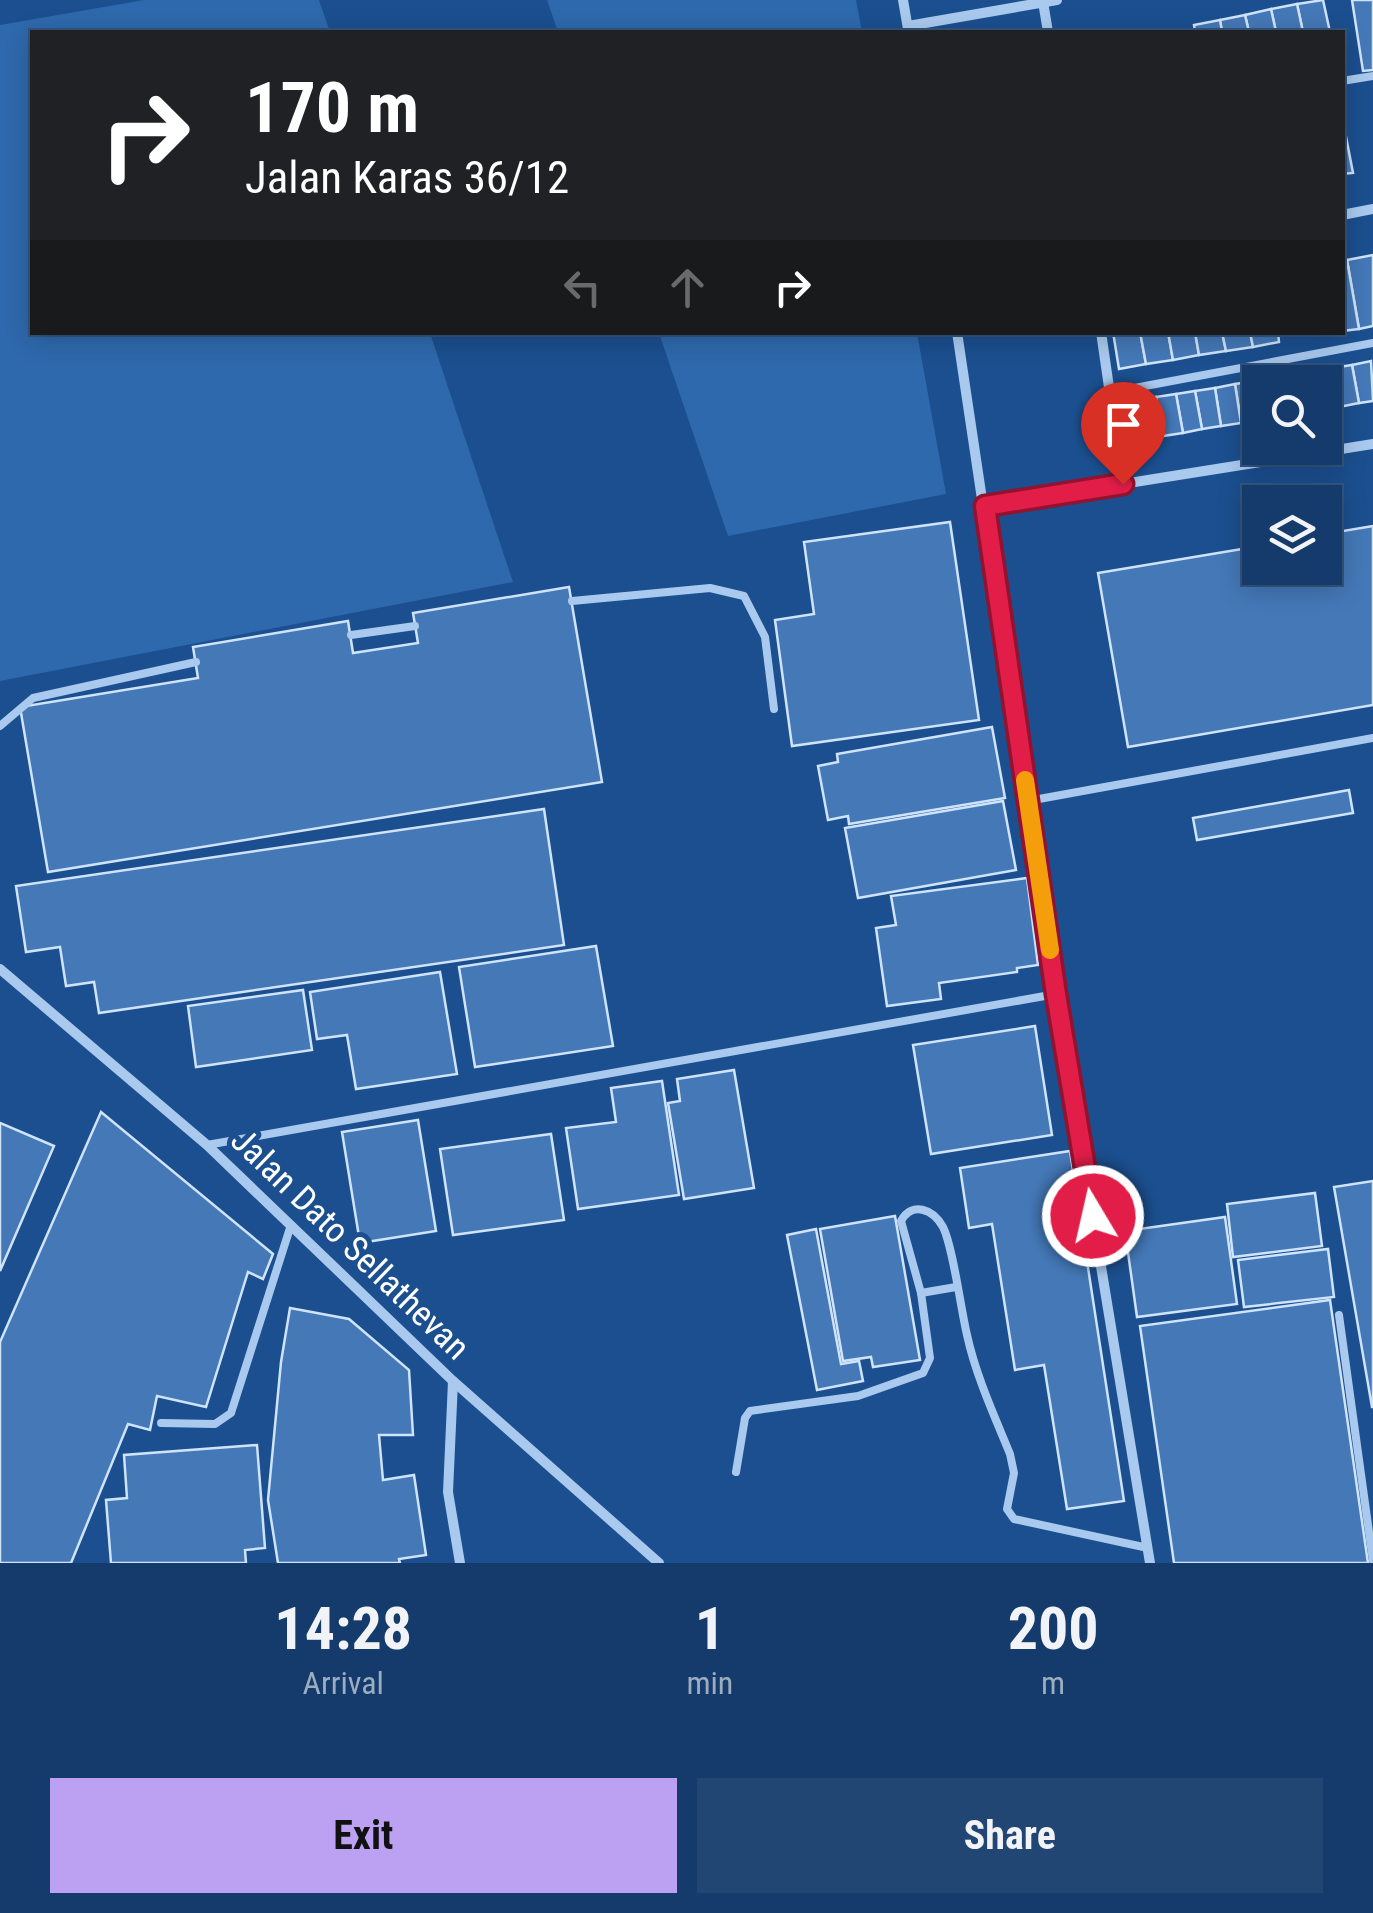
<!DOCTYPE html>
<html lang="en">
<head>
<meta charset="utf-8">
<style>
	body { margin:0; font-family:"Roboto Condensed",sans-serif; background:#214673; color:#f1f3f6; height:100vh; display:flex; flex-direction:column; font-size:38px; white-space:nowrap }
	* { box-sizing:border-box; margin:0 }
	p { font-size:32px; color:#9dadc1 }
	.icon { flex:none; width:55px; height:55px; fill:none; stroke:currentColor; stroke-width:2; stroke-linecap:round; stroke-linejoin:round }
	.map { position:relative; height:1563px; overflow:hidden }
	.drawer { display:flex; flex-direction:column; background:#143b6b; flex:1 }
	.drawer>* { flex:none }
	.guide { position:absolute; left:30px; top:30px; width:1315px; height:305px; border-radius:0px; box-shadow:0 5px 25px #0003,0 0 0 2px #33557e; background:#202124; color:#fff; overflow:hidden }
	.controls { position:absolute; left:1242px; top:365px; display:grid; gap:20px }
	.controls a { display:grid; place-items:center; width:100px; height:100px; border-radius:0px; background:#143b6b; box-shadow:0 5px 25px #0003,0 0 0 2px #33557e; font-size:50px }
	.pin { position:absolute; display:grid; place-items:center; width:85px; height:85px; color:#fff; margin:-102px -42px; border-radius:50% 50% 50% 0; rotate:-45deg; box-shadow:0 0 10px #0007 }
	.pin .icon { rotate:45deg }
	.me { position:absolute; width:110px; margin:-55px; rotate:351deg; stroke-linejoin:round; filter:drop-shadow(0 0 8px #0008) }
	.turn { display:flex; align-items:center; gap:35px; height:210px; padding:0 50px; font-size:45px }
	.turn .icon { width:130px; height:130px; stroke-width:2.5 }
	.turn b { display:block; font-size:70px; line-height:85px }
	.lanes { display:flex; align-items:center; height:95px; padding:0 50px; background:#0003; justify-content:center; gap:50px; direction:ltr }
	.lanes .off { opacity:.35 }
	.eta { display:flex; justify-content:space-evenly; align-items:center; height:170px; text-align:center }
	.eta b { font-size:60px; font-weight:700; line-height:70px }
	.primary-button { display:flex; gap:20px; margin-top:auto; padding:20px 50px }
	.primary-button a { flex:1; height:115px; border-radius:0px; background:#bca0f2; color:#111; font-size:40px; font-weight:700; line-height:115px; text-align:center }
	.primary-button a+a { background:#214673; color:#f1f3f6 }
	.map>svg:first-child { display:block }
</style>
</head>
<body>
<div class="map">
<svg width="1373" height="1563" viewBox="0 0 1373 1563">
	<rect width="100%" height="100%" fill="#1b4f8f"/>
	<!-- green -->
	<g fill="#2e69ad">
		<polygon points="144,0 319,0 330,32 32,32 32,332 430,333 513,582 0,681 0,25"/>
		<polygon points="547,0 856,0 862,32 558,32"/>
		<polygon points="659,333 917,333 946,494 728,536"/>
	</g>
	<!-- building -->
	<g fill="#4478b7" stroke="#cfe3fa" stroke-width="2.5">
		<polygon points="1323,0 1330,32 1303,32 1297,4"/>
		<polygon points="1352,0 1373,0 1373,70 1363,71"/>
		<polygon points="1297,4 1303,32 1276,32 1271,9"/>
		<polygon points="1271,9 1276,32 1249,32 1245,15"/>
		<polygon points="1245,15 1249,32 1222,32 1220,20"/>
		<polygon points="1220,20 1222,32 1195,32 1194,25"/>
		<polygon points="1342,116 1353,173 1342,174"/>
		<polygon points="1373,255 1373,326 1359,329 1347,260"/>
		<polygon points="1342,260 1347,260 1359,329 1342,331"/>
		<polygon points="1113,332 1140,332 1146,364 1119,369"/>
		<polygon points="1140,332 1168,332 1173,360 1146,364"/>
		<polygon points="1168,332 1195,332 1199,355 1173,360"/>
		<polygon points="1195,332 1222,332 1226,351 1199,355"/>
		<polygon points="1222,332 1250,332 1253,347 1226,351"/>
		<polygon points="1250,332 1278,332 1279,342 1253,347"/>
		<polygon points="1371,361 1373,401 1359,403 1352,365"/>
		<polygon points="1352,365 1359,403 1339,407 1332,368"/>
		<polygon points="1332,368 1339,407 1325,409 1325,382 1315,382 1313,371"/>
		<polygon points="1254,381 1260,420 1241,423 1235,384"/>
		<polygon points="1235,384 1241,423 1221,426 1215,388"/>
		<polygon points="1215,388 1221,426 1202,429 1195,391"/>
		<polygon points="1195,391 1202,429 1183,433 1176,394"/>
		<polygon points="1176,394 1183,433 1163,436 1156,397"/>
		<polygon points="1156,397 1163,436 1144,439 1137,400"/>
		<polygon points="1137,400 1144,439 1124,443 1117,404"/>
		<polygon points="950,522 979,720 792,746 775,620 814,614 804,542"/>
		<polygon points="1373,526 1373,705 1128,747 1098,573 1260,546 1260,568 1325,568 1325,534"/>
		<polygon points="569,587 602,782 48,872 20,707 198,678 193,647 348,621 353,653 418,643 413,613"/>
		<polygon points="992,727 1005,798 849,824 848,816 828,820 818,766 838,762 837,754"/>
		<polygon points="1349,790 1353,813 1197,840 1193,818"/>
		<polygon points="1003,801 1016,870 858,898 845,828"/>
		<polygon points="544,809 564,945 99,1013 94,982 66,986 60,947 26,952 16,886"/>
		<polygon points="1027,878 1038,965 1017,968 1017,972 939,983 941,999 887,1006 876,928 896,925 891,896"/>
		<polygon points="596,946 613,1046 475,1067 459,967"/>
		<polygon points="440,972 457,1074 356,1089 347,1035 317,1039 310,992"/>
		<polygon points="303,990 312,1050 196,1067 188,1006"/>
		<polygon points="1035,1026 1052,1135 931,1154 913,1045"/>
		<polygon points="734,1070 754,1188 684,1199 668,1103 680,1101 677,1079"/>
		<polygon points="662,1081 679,1195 578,1209 566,1128 616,1122 611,1088"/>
		<polygon points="101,1112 273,1254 263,1279 248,1272 206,1407 157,1396 150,1430 128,1424 71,1563 0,1563 0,1342"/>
		<polygon points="418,1120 436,1231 360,1243 342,1132"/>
		<polygon points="0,1123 54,1146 0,1271"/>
		<polygon points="551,1134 564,1220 453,1235 440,1149"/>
		<polygon points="1070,1151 1124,1501 1067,1509 1044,1365 1015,1370 992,1224 969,1228 960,1168"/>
		<polygon points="1373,1181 1373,1407 1372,1407 1334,1187"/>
		<polygon points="1315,1193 1322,1246 1233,1257 1227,1204"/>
		<polygon points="895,1216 920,1360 873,1367 871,1357 843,1361 820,1229"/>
		<polygon points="1225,1217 1237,1304 1137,1317 1125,1231"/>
		<polygon points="816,1229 841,1364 859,1361 863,1381 817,1390 787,1235"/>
		<polygon points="1328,1249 1334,1297 1244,1307 1238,1260"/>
		<polygon points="1330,1300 1368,1563 1174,1563 1140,1326"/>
		<polygon points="290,1308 349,1319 409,1370 413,1435 379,1435 383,1480 414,1475 426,1555 399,1559 400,1563 278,1563 268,1500 281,1362"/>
		<polygon points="257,1445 265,1548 245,1550 246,1563 111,1563 106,1500 127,1498 124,1455"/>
	</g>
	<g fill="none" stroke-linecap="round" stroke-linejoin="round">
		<!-- lane -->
		<g stroke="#a9c9ee" stroke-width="8">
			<polyline points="1342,81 1373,76"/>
			<polyline points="1108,393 1373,343"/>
			<polyline points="572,601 710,588 744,596 765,637 774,709"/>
			<polyline points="351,635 415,626"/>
			<polyline points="0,726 33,698 196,662"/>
			<polyline points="1028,801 1373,738"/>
			<polyline points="207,1145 1056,994"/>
			<polyline points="921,1293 956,1287"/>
			<polyline points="1339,1315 1373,1561"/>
			<polyline points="161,1423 215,1424 231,1413 290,1228"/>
			<path d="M736,1472L745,1418L750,1411L858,1396L923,1373L930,1358L921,1293L901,1221C912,1201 933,1209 943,1227C953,1247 961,1310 967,1335C976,1376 994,1415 1010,1454L1014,1473L1007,1509L1014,1519L1148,1548"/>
		</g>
		<!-- street -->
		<g stroke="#a9c9ee" stroke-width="10">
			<polyline points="903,0 908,29"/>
			<polyline points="1043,2 1048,32"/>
			<polyline points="908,26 1057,0"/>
			<polyline points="1342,215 1373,209"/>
			<polyline points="957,332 1056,994 1150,1563"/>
			<polyline points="1101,332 1123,484"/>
			<polyline points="985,506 1373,444"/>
			<polyline points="0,969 207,1145 453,1381 659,1563"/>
			<polyline points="453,1381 448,1492 460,1563"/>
		</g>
	</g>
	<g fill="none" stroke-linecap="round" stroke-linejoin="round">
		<!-- route casing -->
		<g stroke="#92132f" stroke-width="25">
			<polyline id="route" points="1093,1216 1056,994 985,506 1123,484"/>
		</g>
		<!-- route -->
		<use href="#route" stroke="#e11d48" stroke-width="18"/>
		<!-- slow -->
		<polyline stroke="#f59e0b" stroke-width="18" points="1025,780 1050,950"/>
	</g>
	<g text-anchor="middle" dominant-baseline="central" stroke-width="10" stroke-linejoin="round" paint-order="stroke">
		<!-- street labels -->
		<g font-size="35" fill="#fff" stroke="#1b4f8f">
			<text transform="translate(350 1244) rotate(44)">Jalan Dato Sellathevan</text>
		</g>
	</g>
</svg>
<div class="controls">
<a><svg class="icon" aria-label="search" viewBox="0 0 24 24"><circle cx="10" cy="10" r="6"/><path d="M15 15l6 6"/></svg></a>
<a><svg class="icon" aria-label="layers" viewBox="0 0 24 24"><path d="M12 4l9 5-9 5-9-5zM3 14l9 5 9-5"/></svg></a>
</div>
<div class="pin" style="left:1123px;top:484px;background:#d93025"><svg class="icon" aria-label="arrive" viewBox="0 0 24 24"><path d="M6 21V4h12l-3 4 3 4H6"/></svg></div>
<svg class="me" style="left:1093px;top:1216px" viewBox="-20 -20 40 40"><circle r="17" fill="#e11d48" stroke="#fff" stroke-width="3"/><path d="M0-11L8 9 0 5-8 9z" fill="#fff"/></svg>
<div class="guide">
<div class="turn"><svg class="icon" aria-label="right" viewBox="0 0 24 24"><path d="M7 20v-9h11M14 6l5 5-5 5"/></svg><div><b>170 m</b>Jalan Karas 36/12</div></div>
<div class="lanes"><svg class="icon off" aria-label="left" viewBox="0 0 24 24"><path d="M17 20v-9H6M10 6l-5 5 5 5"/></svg><svg class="icon off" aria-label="ahead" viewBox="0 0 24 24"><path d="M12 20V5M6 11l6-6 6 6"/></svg><svg class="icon" aria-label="right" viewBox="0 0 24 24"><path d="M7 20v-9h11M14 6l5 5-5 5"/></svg></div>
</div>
</div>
<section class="drawer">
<div class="eta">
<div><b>14:28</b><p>Arrival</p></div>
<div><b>1</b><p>min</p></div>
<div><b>200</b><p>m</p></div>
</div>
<div class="primary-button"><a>Exit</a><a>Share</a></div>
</section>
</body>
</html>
